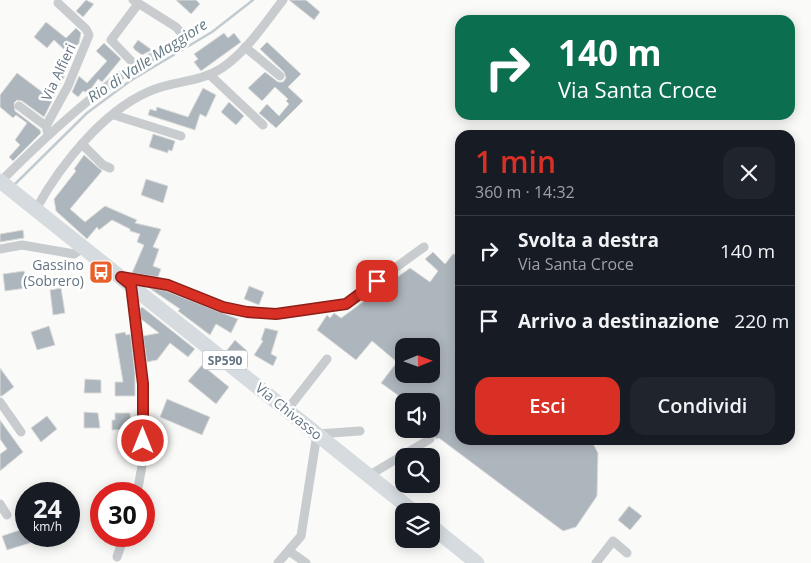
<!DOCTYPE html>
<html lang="it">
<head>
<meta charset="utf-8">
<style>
	body { margin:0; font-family:"Open Sans",sans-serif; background:#20242c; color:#f1f3f6; height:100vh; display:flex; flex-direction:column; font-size:19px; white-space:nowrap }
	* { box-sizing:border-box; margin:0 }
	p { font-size:16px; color:#9ea1a6 }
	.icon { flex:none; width:28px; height:28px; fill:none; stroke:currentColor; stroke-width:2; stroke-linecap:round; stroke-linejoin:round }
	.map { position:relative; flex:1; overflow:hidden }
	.side { position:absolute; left:455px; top:130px; width:340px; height:315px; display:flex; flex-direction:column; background:#171b24; border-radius:15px; box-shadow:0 2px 12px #0003 }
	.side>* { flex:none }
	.banner { position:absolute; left:455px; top:15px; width:340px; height:105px; border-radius:15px; box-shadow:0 2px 12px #0003; background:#0b6e4f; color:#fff; overflow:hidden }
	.needle { width:32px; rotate:89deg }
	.tools { position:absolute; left:395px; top:338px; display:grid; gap:10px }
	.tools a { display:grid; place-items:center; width:45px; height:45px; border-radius:10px; background:#171b24; box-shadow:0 2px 12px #0003; font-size:25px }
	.speed { position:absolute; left:15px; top:482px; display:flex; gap:10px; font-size:25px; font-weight:700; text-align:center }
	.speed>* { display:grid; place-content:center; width:65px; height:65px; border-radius:50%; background:#171b24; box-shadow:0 2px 12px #0003; line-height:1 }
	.speed small { font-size:12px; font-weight:400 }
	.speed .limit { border:8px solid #d22; background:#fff; color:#111 }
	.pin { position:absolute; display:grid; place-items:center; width:42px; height:42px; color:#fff; margin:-21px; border-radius:10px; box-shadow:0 2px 8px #0006 }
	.me { position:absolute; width:55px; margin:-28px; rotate:0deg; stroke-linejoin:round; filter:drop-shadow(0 0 4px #0008) }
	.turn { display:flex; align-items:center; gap:18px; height:105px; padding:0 20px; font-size:22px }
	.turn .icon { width:65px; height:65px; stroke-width:2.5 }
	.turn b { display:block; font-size:35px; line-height:42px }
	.round { display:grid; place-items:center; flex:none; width:52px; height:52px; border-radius:15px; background:#20242c }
	.summary { display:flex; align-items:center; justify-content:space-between; height:85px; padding:0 20px }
	h1 { font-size:30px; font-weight:600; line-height:38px; color:#d93025 }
	.primary-button { display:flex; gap:10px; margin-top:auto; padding:10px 20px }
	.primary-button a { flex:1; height:58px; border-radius:15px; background:#d93025; color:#fff; font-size:20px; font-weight:600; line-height:58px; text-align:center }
	.primary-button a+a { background:#20242c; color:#f1f3f6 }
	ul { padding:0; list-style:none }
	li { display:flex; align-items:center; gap:15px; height:70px; padding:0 20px; border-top:1px solid #363941 }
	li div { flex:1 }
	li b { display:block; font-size:19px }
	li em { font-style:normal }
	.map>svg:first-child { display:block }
</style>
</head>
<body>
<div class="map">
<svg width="811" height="563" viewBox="0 0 811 563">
	<rect width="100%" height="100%" fill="#fafaf8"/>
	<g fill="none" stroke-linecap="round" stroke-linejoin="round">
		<!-- stream -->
		<polyline stroke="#c2cbd0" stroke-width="2.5" points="14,185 87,113 130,81 212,32 253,0"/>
	</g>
	<!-- building -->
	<g fill="#aeb6bd" stroke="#dcdcda" fill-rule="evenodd">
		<polygon points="86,0 94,4 83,17 76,11"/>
		<polygon points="176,0 196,0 200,4 191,14"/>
		<polygon points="289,0 306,0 320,12 314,20"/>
		<polygon points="46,22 66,38 76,28 81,33 79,43 70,55 54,40 47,48 34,37"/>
		<polygon points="224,33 228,38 234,33 241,42 201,71 194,62 198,59 194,54"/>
		<polygon points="138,40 152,50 142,55 135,50 133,47"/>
		<polygon points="267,42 301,74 288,87 303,101 276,128 259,113 267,104 279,116 289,104 286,101 288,99 275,87 262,101 248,88 265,72 278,82 283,82 286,78 284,72 260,49"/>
		<polygon points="104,43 121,59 102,82 98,79 88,93 83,91 78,97 72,92 79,76 87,83 107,61 96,51"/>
		<polygon points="65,65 69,67 44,117 22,101 17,100 14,103 15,111 40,130 41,133 13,161 9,157 20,145 15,140 27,123 16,115 13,118 0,107 0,95 17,73 49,97"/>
		<polygon points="203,88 216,95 206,117 200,114 195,130 148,115 150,109 156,111 157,107 188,117"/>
		<polygon points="229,102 244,116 236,125 221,112"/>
		<polygon points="153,134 175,141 172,151 168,150 168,153 149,147"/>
		<polygon points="84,155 102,171 70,209 85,222 105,206 137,220 135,223 161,229 153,247 159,249 153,266 161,269 158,277 132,273 144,245 137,242 140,234 130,231 130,229 112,220 99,230 97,227 87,239 56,211 54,199 76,171 74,169"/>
		<polygon points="146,179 168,186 163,203 141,195"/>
		<polygon points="23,230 24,238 0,242 0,234"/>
		<path d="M433,252L445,264L453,254L460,255V440H591L598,453L597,496L576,527L563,531L439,438L436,439L432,433L437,422L431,419V401H406L381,383L397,362L372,341L356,360L317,330L327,315L330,318L334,313L341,318L410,268L430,282L438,271L425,259ZM404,346H431V374H404Z"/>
		<polygon points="24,271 27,288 5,291 3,274"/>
		<polygon points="249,286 264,292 259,305 244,299"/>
		<polygon points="61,288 65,313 53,315 50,290"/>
		<polygon points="149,288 166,291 238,319 231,333 216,324 210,335 178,311 180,309"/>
		<polygon points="142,307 195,349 188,357 170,343 157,360 147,362 143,336 159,333 141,319 140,309"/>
		<polygon points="49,326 55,345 37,350 31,332"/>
		<polygon points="265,328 278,331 271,354 277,357 273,366 254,355 263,341 261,340"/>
		<polygon points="125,332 126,335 130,334 131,338 135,373 135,396 115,396 115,382 123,382 115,334"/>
		<polygon points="235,340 247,351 240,361 227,350"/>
		<polygon points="202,365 229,387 216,404 188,381"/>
		<polygon points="0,368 14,387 2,396 0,396"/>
		<polygon points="85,379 101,380 101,393 84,393"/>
		<polygon points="167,399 210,417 202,435 160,417"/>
		<polygon points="84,412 98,413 100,428 84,428"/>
		<polygon points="115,413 130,413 131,429 112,430 112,420 115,420"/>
		<polygon points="47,416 57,429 41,442 31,428"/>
		<polygon points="0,420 23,452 0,471 0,454 7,449 0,439"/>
		<polygon points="629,506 642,516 630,530 618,520"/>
		<polygon points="26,528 26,536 28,536 30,543 7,550 2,536"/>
	</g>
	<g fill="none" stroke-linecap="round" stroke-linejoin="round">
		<!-- minor -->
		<g stroke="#c8cccf" stroke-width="9">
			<polyline points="245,47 280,76"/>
			<polyline points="136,66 111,40 138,4"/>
			<polyline points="210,75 263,125"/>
			<polyline points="19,106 46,126"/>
			<polyline points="114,115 181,136"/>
			<polyline points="48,134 46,126 68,86 89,35 86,29 58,3"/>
			<polyline points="82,144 103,165 110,168"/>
			<path d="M1,181C37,145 74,110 116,79C137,63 163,54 184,36L176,27L133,0"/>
			<path d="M36,209C61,164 107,105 158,88C180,81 202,81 222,68C247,51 265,23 283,0"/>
			<polyline points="0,249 22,245 74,254 84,247"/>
			<polyline points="121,277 168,285 223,307 247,312 276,314 345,304 424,247"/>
			<polyline points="131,285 143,384 143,460 137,494"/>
			<polyline points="0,402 21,432"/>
			<polyline points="287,410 327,359"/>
			<polyline points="368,476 430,439"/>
			<polyline points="0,504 7,515"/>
			<polyline points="289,551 306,563"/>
			<polyline points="117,557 124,536"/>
			<polyline points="278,563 301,536 317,434 360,431"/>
			<polyline points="596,563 613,541 627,553"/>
		</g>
		<!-- primary -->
		<g stroke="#d6dbdf" stroke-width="15">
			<polyline points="0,181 413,511"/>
			<polyline points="431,526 477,563"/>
		</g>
	</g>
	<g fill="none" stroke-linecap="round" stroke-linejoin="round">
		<!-- route casing -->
		<g stroke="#8d1f18" stroke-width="12">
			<polyline id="route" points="143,441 143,384 131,285 121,277 168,285 223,307 247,312 276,314 346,304 377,281"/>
		</g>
		<!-- route -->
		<use href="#route" stroke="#d93025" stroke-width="9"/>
	</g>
	<!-- icons -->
	<defs>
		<g id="bus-square" transform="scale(1.25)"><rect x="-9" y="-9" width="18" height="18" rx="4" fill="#e8602a" stroke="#fff"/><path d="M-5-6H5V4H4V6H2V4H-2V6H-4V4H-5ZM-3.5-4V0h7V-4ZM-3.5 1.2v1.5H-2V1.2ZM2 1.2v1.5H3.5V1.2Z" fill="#fff"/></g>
	</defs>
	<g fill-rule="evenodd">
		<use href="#bus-square" x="101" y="272"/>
	</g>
	<g text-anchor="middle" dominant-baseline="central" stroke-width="5" stroke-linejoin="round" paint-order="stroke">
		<!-- shield labels -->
		<rect fill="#fff" stroke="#929ea8" stroke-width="1" x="202.5" y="350.5" width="45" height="19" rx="4"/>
		<g font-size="12" font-weight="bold" fill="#647483">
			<text x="225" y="360">SP590</text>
		</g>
		<!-- street labels -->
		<g font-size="14" fill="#647483" stroke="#fff">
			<text transform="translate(58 72) rotate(-65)">Via Alfieri</text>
			<text transform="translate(289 411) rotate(39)">Via Chivasso</text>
		</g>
		<!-- poi labels -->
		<g font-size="14" fill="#647483" stroke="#fff" text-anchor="end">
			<text x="84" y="264">Gassino<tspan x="84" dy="16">(Sobrero)</tspan></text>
		</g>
		<!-- water labels -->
		<g font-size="15" font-style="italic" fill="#647a83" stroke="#fff">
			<text transform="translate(147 60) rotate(-33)">Rio di Valle Maggiore</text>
		</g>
	</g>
</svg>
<div class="tools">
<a><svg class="needle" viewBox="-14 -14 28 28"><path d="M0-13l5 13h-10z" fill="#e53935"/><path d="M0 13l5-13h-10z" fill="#9ea1a6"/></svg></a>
<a><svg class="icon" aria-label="sound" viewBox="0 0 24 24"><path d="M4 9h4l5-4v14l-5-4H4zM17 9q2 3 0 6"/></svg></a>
<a><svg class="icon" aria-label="search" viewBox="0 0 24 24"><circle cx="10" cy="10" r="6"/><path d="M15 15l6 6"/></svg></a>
<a><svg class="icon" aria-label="layers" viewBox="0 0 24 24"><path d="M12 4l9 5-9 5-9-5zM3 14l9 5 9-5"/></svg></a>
</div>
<div class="speed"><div>24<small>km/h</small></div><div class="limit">30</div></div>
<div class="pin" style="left:377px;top:281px;background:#d93025"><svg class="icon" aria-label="arrive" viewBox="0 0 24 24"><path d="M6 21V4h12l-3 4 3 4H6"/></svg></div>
<svg class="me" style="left:143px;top:441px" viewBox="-20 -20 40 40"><circle r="17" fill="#d93025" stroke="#fff" stroke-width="3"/><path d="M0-11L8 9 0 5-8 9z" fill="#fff"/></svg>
<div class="banner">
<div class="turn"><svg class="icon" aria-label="right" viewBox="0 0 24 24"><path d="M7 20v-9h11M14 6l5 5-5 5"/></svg><div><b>140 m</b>Via Santa Croce</div></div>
</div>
<section class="side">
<div class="summary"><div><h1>1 min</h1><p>360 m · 14:32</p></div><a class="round"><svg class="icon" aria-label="close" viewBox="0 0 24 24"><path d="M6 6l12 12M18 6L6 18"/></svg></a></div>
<ul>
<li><svg class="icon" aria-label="right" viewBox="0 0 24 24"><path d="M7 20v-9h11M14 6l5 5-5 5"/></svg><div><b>Svolta a destra</b><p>Via Santa Croce</p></div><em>140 m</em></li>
<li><svg class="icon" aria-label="arrive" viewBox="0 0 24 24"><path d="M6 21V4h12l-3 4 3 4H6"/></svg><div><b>Arrivo a destinazione</b></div><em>220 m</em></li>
</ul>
<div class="primary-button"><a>Esci</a><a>Condividi</a></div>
</section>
</div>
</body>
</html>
